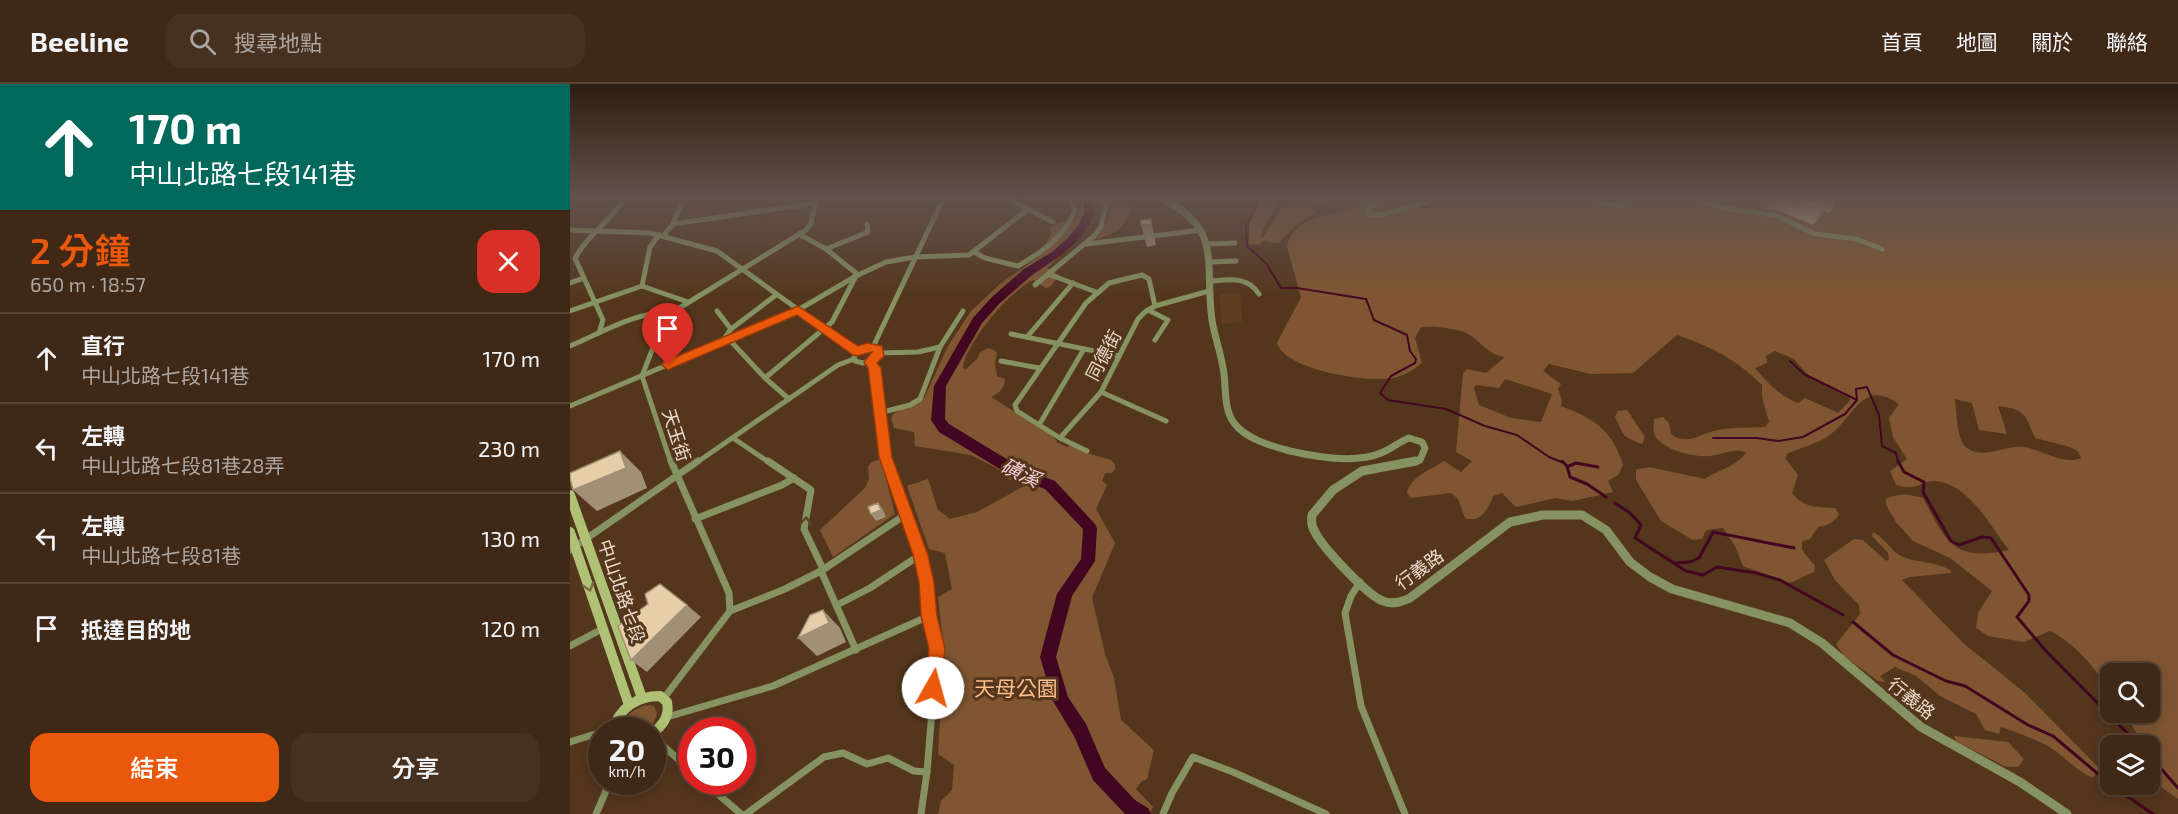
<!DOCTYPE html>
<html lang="zh-TW">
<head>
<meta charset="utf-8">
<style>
	body { margin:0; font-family:"Exo 2","Noto Sans TC",sans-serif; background:#46301f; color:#f1f3f6; height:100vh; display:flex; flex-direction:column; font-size:22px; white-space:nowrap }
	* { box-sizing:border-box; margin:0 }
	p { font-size:20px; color:#ada6a1 }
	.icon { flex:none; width:33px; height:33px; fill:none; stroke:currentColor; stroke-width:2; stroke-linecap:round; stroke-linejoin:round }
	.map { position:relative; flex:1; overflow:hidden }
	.drawer { display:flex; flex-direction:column; background:#3f2816; width:570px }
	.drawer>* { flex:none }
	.guide { background:#00695c; color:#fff; overflow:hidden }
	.controls { position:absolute; left:1530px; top:579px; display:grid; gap:12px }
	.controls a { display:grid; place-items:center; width:60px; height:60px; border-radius:12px; background:#3f2816; box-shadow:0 3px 15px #0003,0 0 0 2px #584435; font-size:30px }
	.speed { position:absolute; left:18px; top:633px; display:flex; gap:12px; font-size:30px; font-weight:700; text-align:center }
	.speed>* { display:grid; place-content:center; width:78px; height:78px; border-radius:50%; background:#3f2816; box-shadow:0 3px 15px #0003,0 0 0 2px #584435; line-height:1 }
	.speed small { font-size:15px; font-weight:400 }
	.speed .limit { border:9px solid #d22; background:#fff; color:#111 }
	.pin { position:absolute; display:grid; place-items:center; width:51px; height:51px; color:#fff; margin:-62px -26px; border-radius:50% 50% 50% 0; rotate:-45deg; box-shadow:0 0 6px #0007 }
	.pin .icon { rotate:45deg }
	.me { position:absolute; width:66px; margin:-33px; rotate:7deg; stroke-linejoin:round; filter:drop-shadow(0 0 4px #0008) }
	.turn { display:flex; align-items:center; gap:21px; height:126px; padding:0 30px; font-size:27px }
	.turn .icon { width:78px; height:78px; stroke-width:2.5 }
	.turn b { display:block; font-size:42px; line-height:51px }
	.round { display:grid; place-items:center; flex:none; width:63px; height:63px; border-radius:18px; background:#46301f }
	.head { display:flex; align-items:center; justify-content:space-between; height:102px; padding:0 30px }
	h1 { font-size:36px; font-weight:600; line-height:45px; color:#ea580c }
	.button { display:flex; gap:12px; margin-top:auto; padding:12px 30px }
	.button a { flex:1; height:69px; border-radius:18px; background:#ea580c; color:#fff; font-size:24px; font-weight:600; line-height:69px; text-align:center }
	.button a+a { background:#46301f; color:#f1f3f6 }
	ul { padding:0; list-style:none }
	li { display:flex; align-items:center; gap:18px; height:90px; padding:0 30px; border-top:2px solid #584435 }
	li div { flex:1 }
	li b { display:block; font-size:22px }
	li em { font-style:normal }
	header { display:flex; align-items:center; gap:36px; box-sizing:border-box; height:84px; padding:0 30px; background:#3f2816; border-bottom:2px solid #584435 }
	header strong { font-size:28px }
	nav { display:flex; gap:33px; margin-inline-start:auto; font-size:21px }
	.search { width:420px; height:54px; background:#46301f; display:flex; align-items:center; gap:15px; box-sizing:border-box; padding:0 21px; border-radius:18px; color:#ada6a1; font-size:22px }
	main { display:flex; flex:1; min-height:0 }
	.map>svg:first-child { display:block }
</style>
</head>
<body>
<header>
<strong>Beeline</strong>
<div class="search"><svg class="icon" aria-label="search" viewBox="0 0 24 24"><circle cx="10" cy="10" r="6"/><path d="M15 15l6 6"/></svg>搜尋地點</div>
<nav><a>首頁</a><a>地圖</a><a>關於</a><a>聯絡</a></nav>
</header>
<main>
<section class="drawer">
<div class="guide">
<div class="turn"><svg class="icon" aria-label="ahead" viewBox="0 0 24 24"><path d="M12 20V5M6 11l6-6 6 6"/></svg><div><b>170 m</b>中山北路七段141巷</div></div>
</div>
<div class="head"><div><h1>2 分鐘</h1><p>650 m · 18:57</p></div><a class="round" style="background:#d93025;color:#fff"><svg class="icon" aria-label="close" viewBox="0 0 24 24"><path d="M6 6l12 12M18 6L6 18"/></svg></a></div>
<ul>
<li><svg class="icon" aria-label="ahead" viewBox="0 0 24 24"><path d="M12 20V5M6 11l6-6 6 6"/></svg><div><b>直行</b><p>中山北路七段141巷</p></div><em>170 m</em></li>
<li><svg class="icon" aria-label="left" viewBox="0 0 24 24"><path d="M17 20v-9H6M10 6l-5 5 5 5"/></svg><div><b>左轉</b><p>中山北路七段81巷28弄</p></div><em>230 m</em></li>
<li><svg class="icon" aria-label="left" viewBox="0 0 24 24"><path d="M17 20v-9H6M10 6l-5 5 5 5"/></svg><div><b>左轉</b><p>中山北路七段81巷</p></div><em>130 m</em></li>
<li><svg class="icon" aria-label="arrive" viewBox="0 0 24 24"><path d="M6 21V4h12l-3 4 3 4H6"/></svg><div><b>抵達目的地</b></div><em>120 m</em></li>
</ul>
<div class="button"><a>結束</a><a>分享</a></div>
</section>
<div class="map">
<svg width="1608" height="730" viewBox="0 0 1608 730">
	<rect width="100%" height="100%" fill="#54361d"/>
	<!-- built -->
	<g fill="#603d1e">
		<polygon points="119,113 240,113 239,118 110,136"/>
		<polygon points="670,208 672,238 652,240 649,211"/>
	</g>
	<!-- green -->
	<g fill="#805632" fill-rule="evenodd">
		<path d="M690,113H709C706,127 690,143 692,155L712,124L725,119L724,113H851L846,121L853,126L864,121L872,113H1608V715L1580,695V662L1552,661L1570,655L1554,629L1580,628V590H1540V607C1524,583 1506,560 1480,547L1454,558L1418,552L1406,544L1408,529L1422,507L1380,474L1343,457L1326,438L1316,421V415C1328,409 1340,410 1353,414C1377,459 1383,478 1439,466C1420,442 1400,401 1366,397C1350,396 1348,408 1326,401L1320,387L1337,375L1323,353L1319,334L1329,320C1292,293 1284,335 1257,353C1246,360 1230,364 1217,370L1215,374L1228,391L1222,409C1233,424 1248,423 1265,424L1269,430C1265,439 1257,441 1248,443L1240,455L1232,457V466L1245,482L1244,488L1220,499L1173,482L1165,462L1153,444L1136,446L1132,455L1123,456L1091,437L1066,396V386L1079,383L1135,395C1148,386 1168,382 1176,368C1159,364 1155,371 1139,372C1125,374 1088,365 1084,349C1083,345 1084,339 1084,335L1093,333L1099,339L1101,350C1116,362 1131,350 1147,346C1162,343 1180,344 1195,343L1199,338L1192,313V301C1166,275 1142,263 1107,251L1063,289L1021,290L979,280L973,287L991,300L988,305L992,316L991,322C1025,335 1042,346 1053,381L1048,391L1038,397L1043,408L1003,417L985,414L946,423L932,409L923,412C919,424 910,440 895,434L888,415L881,409L841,414L837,409C841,392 861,386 874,377L891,388L902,377L886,368L893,289L897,285L916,289L935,273C914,270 911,255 894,248C882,244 864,242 851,243L845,254L852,279C844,286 833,292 823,294C797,299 715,286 707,259L731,213L717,163C722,134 756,133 779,125L752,122L744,119L741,126L746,129L728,139L709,159L694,157L689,161L679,160V142ZM1205,267L1224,275L1237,290L1281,315L1268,329L1235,314L1228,319C1209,311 1198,300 1185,284L1197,279L1196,272ZM935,295L982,310L971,338L941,334L909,321L904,304L906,301L929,304ZM1385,315L1402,319L1409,346L1437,350L1428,322C1455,325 1455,330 1465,354L1500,363L1508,367L1511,374C1493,382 1470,364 1452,363C1436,361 1413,376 1397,364C1386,356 1387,328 1385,315Z"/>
		<path d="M512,117H524C520,148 498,165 477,184L489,191L480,203L476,204L463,196C440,207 396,258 393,284L396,285L407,275L410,268L418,264L424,266L427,269L425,280L427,292L435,295C435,304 429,309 421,313L482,351L488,359L497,363L501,361L517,369L541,376L545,380V385L542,389H535L532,397L537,401L526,425L545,459L522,514L535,570L544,594L551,636L584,666L577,695L571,698L566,705L583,723L579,730H368L371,717L382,706L384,681L368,670L374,566L368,513L382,505L375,469L359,465L337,402L358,395L368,426L380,435L407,428L456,401L436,394L426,384L401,371L345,362L344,348L324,344L321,334L324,329L354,314L378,262L401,227L430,200L468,173L482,149L480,145C488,135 498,141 507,135Z"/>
		<path d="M560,119C560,140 545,152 526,155L539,135L540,121Z"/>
		<path d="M1057,326L1075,353L1072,360C1049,351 1055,352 1045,333L1048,327Z"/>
		<polygon points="311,375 325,430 263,473 250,446 295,404 299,395 298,382 302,378"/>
		<path d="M1303,448C1316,455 1321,467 1331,472C1347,480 1366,476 1381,487V489L1340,493L1332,496L1393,559L1454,608L1529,684L1523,694C1508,688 1497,675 1484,666C1469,656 1448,649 1431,643L1429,650L1415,646L1406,630L1370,612L1346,592L1325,583L1310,592L1315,598L1308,597L1273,571L1266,560L1290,530L1289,521L1265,496L1254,476L1284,455L1293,456L1316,477L1319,475L1318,469L1302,452Z"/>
		<path d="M79,621L84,622L87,629C83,647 71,647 55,646C51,632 66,623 79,621Z"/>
		<polygon points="1384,652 1438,658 1454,675 1448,683 1436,683 1386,657"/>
	</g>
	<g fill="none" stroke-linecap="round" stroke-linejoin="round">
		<!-- stream-far1 -->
		<g stroke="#430621" stroke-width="2">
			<polyline points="687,113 687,121 676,143 677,162 696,179 711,204 727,204 796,215 804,236 837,251 840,267 846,275 845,279 821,292 810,309 818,316 876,325 915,342 947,351 979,373 994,379"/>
			<polyline points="1220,277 1234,290 1287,316 1286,305 1297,303 1309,331 1312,362 1326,369 1328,379"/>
			<polyline points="1143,354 1187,354 1208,357 1233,353 1275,330 1287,316"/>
		</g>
		<!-- stream -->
		<g stroke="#430621" stroke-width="3">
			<polyline points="992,377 997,382 1000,393 1017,400 1036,413"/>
			<polyline points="1328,377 1334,388 1354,398 1353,408 1381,457 1389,461 1412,453 1421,454 1459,511 1459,517 1447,533 1476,567 1570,662"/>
			<polyline points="999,382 1006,379 1028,383"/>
			<polyline points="1045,419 1060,429 1071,441 1065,454 1116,487 1133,491 1147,483 1186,489 1210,496 1273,531"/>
			<polyline points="1105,479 1120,478 1129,474 1143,448 1224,464"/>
			<polyline points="1283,538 1323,571 1376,597 1395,602 1458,641 1483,652 1540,700"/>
			<polyline points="1580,672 1608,704"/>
			<polyline points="1541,701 1583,730"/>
		</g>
		<!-- river -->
		<polygon fill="#430621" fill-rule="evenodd" points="514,113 524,113 524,129 520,140 506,158 490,172 462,191 430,219 412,239 376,302 375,335 379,340 453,385 485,397 525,440 527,444 525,477 502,512 486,573 498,613 516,640 535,684 565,716 578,724 581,730 555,730 523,696 504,652 483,617 470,573 487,510 511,475 513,445 475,405 443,393 369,348 361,336 364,302 403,234 422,213 454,185 482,168 498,154 510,139 514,129"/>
		<!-- minor-far1 -->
		<g stroke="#869262" stroke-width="5">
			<polyline points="442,113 441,116 483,138"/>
			<polyline points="500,113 537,116 556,114"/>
			<polyline points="659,113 679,114"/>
			<polyline points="818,113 798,123 798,130 812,131 875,113"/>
			<polyline points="1010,113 1048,122 1068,113"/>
			<polyline points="1117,113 1149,123 1208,132 1245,150 1286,155 1312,165"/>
			<polyline points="555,114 586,114 604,119 617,113"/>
			<polyline points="103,140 246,119"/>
			<polyline points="0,146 80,149 147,167 287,268"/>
			<polyline points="93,152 103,140 114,113"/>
			<polyline points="516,160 632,146"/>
			<polyline points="638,160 665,159"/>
			<polyline points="256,165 298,148 297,140"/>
			<path d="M404,168L415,174L448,182C472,168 493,154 505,127L501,114"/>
			<polyline points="640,178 666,177"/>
			<polyline points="478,190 526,208"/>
			<path d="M639,197C658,196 677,191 689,210"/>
			<polyline points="0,199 14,194"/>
			<polyline points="465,201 524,152 531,143 537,116"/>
			<polyline points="72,202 80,163 89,151"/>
			<polyline points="72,202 118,218"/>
			<polyline points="206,211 161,245 156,252 195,294 219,315"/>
			<polyline points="578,226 598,236 585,256"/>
			<polyline points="0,227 72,202"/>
			<polyline points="147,227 161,245"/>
			<path d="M29,249L33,236L5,174C18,150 42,136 56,113"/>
			<polyline points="441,250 549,272"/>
			<polyline points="457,253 503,199"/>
			<path d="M0,262C33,248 67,227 103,228"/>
			<polygon points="300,263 309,267 306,274 293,279 285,277 284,273 290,266"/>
			<polyline points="303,263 374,113"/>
			<polyline points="309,269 348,268 370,263"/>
			<polyline points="431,277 469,284"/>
			<polyline points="300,278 304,284 317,379"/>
			<polyline points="195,294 262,238 286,192 286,189 256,165 229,150"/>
			<polyline points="531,308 596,337"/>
			<polyline points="0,322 228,226 286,192 316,178 345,173 399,171 458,125"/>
			<polyline points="309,329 340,321 350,315 370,263 393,227"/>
			<polyline points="469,341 514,265"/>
			<polyline points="163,354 200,379"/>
			<polyline points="490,354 447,327 445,321 516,219 539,199 572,191 579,195 585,222"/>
			<polyline points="517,367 490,354 531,308 568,235 575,228 585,222 639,207"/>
			<polyline points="101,379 72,292 89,248 103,228 236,146 241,139 247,113"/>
			<polyline points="126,379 268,281 284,275"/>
		</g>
		<!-- minor -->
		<g stroke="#869262" stroke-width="7">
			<polyline points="101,377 159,509 160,527"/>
			<polyline points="198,377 241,406 234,445 253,485"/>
			<polyline points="317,377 350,471 356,498 359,532 367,565 357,688 351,730"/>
			<polyline points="125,435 212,401 224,394"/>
			<polyline points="0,466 128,377"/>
			<polyline points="251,487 286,566"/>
			<polyline points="790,498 781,512 775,529 791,622 835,730"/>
			<polyline points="267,521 300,504 350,471"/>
			<polyline points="0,562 32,545"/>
			<polyline points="94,614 160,527 215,505 251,487 335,431"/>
			<polyline points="97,633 203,602 359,532"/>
			<polyline points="84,649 92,661 122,687"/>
			<polyline points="0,658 32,648"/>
			<polyline points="134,698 171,730"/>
			<polyline points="26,730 40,698"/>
			<polyline points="176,730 254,673 273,669 297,680 318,674 344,687 357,688"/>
			<polyline points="593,730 602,709 623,673 663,688 756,730"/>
		</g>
		<!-- tertiary-far1 -->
		<path stroke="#869262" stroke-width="7" d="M589,113C654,144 634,177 642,236C645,255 652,272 654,290C656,305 654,326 664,339C676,355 701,362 720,367C746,373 785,380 811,369C821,365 829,358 839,354L852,358L855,364L850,376L839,379"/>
		<!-- tertiary -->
		<path stroke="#869262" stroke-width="9" d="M846,377L792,387L763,406L742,431C741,437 741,442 745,448C753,464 798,512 813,517C822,521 831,518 840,514L940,438L973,431H1012L1036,446L1060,478L1080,493L1102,505L1220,539L1252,559L1351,643L1450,698L1497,730"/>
		<!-- secondary -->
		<g stroke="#aec174" stroke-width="10">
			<polyline points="0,411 72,614"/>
			<polyline points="0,448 59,621"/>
			<path d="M43,646C49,624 67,612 90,612L97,618C100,632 93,641 82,650"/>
		</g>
	</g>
	<!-- wall -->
	<polygon fill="#c6b190" points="1198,113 1268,113 1260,129 1253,127 1250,134 1243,141 1210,127 1196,125 1200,115 1197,114"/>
	<!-- shaded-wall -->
	<g fill="#a19076">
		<polygon points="1256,119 1250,134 1243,141 1250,127"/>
		<polygon points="581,135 586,161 577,163 571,141"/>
		<polygon points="50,367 71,388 77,404 27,427 3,406"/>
		<polygon points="308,419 313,426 316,433 306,437 301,430"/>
		<polygon points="117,521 131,533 77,588 61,576"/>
		<polygon points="253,526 270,544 276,558 247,572 228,554"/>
	</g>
	<!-- building -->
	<g fill="#e6cea8" stroke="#a19076" stroke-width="1.5">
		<polygon points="1216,113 1258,113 1256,119 1250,127"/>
		<polygon points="581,135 581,140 571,141 571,136"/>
		<polygon points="50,367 56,384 3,406 0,394 0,389"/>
		<polygon points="308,419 311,426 301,430 298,423"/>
		<polygon points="90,500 117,521 61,576 48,542 78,520 75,510"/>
		<polygon points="253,526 259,539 228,554 240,531"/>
	</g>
	<!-- one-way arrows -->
	<defs><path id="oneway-chevron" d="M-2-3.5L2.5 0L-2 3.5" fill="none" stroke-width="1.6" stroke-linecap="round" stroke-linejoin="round" transform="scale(1.5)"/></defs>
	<use stroke="#5c4427" href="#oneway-chevron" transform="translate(236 437) rotate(-84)"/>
	<use stroke="#786e40" href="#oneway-chevron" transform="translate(19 503) rotate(72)"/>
	<!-- sky -->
	<linearGradient id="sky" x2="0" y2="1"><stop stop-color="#2e1e10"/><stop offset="0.53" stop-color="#61524c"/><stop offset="1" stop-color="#61524c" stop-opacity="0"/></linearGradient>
	<rect width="1608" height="215" fill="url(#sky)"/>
	<!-- route -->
	<polygon fill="#ea580c" stroke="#983908" stroke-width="1.5" points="228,222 288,262 297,259 312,262 314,272 307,279 311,284 322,373 358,471 364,498 367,532 375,565 371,604 369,609 363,612 357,609 354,604 359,565 351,532 349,498 343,471 309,373 298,284 294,278 302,268 287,272 283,271 227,231 102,284 98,286 92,281 93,278"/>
	<g text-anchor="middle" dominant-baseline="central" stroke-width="6" stroke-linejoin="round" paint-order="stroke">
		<!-- street labels -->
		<g font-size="18" fill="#eddacc" stroke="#54361d">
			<text transform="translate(533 271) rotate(-62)">同德街</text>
			<text transform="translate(107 351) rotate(72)">天玉街</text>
			<text transform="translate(849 485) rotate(-36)">行義路</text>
			<text transform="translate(52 507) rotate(71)">中山北路七段</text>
			<text transform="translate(1342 614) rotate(39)">行義路</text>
		</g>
		<!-- water labels -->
		<g font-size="20" font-style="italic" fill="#f9d0db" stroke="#54361d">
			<text transform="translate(451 388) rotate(25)">磺溪</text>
		</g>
		<!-- near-park labels -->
		<g font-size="21" fill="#fcbe8b" stroke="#54361d">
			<text x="446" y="603">天母公園</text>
		</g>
	</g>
</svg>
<div class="controls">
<a><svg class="icon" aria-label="search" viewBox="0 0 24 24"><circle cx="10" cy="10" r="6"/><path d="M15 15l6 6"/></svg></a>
<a><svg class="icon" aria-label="layers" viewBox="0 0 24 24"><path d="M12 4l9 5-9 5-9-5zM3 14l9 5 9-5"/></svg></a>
</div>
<div class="speed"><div>20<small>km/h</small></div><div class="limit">30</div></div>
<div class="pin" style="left:98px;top:281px;background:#d93025"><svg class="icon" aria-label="arrive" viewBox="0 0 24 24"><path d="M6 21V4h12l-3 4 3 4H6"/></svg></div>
<svg class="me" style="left:363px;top:604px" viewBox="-20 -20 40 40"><circle r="19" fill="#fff"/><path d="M0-13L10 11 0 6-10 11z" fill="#ea580c"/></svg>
</div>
</main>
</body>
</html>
